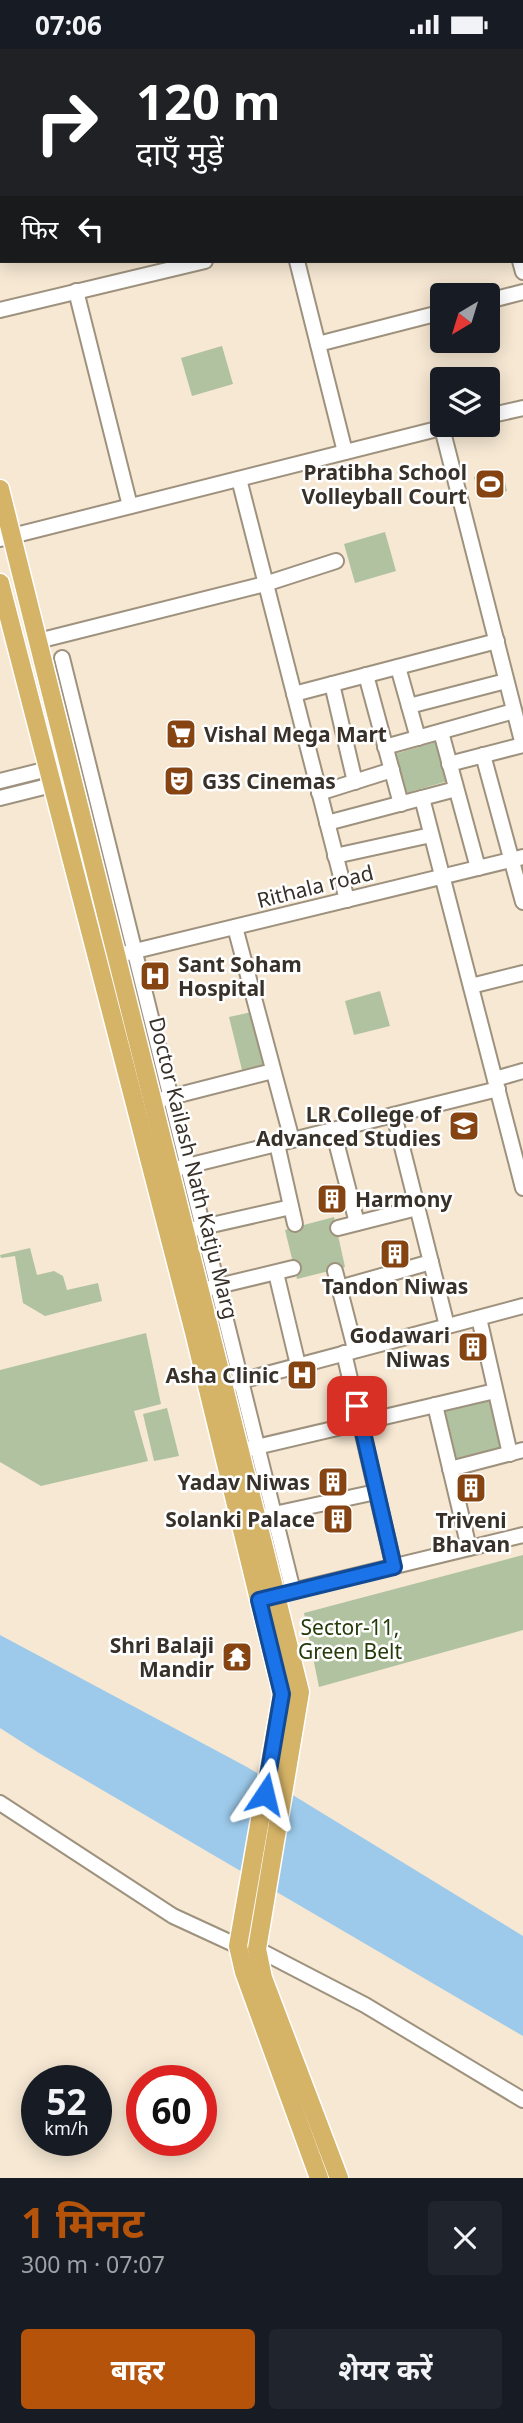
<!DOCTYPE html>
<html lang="hi">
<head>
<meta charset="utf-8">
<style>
	body { margin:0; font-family:"Noto Sans","Noto Sans Devanagari",sans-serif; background:#20242c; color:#f1f3f6; height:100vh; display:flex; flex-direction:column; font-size:26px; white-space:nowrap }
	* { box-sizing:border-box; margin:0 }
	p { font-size:23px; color:#9ea1a6 }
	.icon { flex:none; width:38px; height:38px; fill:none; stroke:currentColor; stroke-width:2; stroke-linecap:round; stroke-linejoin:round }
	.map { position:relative; height:2129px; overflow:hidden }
	.panel { display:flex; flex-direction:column; background:#171b24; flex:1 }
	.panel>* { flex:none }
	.hud { position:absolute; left:0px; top:0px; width:523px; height:214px; box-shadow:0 4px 18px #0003; background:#202124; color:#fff; overflow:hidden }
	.needle { width:46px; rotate:218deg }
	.tools { position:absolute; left:430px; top:234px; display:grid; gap:14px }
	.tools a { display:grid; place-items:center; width:70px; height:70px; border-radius:7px; background:#171b24; box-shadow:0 4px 18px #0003; font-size:35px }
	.speed { position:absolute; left:21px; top:2016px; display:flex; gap:14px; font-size:35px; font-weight:700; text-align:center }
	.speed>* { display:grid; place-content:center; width:91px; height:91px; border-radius:50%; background:#171b24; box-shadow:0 4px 18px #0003; line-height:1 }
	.speed small { font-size:18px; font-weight:400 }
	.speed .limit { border:10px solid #d22; background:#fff; color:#111 }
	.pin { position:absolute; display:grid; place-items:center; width:60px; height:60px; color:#fff; margin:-30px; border-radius:14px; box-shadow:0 4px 10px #0006 }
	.me { position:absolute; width:77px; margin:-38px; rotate:10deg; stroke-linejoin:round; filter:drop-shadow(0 0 5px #0008) }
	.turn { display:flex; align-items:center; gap:24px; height:147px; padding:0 21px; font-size:32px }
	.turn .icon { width:91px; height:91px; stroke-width:2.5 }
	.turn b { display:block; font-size:49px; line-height:60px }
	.then { display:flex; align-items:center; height:66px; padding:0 21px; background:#0003; gap:14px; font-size:26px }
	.round { display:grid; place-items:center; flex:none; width:74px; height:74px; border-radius:7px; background:#20242c }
	.headline { display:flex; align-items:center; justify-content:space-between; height:119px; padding:0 21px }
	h1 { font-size:42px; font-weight:700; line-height:52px; color:#b45309 }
	.primary-button { display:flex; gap:14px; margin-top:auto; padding:14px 21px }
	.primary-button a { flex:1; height:80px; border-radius:7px; background:#b45309; color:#fff; font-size:28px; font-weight:700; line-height:80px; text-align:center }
	.primary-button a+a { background:#20242c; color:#f1f3f6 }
	.status { display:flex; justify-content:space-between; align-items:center; height:49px; padding:0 35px; background:#171b24; direction:ltr }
	.status svg { height:19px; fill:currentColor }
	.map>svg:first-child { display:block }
</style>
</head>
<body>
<div class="status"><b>07:06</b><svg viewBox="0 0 49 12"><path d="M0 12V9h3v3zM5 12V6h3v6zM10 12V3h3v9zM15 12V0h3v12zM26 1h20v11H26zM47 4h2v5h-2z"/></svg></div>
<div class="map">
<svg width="523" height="2129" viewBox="0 0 523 2129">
	<rect width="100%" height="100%" fill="#f6e8d3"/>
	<!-- green -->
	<g fill="#b0c29f">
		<polygon points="222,297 233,335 192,347 181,309"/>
		<polygon points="502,421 507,442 479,449 474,428"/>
		<polygon points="385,483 396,522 355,534 344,495"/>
		<polygon points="436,693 448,732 406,744 395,705"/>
		<polygon points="380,942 390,977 354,986 345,952"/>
		<polygon points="252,963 266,1020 243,1025 229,968"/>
		<polygon points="334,1168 345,1218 297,1230 285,1181"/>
		<polygon points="30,1199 37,1226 54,1222 63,1227 67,1241 98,1234 102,1252 45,1267 23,1254 15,1207 1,1209 0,1206"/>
		<polygon points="146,1284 161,1355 134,1362 148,1412 41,1437 0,1413 0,1321"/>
		<polygon points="492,1346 507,1401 454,1415 439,1360"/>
		<polygon points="167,1359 179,1407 154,1412 143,1365"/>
		<polygon points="523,1506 523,1581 319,1638 304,1564"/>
	</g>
	<!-- water -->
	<polygon fill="#9dcaeb" points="0,1586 247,1718 523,1887 523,1987 39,1704 0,1679"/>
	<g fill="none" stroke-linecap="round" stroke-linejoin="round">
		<!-- minor casing -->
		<g stroke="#9e927e" stroke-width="18">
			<g id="minor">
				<polyline points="20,0 21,2"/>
				<polyline points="244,0 244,2"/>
				<polyline points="398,0 399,2"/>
				<polyline points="146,2 153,0"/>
				<polyline points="522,21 523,20"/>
				<polyline points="0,40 2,39"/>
				<polyline points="297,212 345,403"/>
				<polyline points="520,212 523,223"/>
				<polyline points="76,242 130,457"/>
				<polyline points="488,252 523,243"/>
				<polyline points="0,261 205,212"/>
				<polyline points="318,295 443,263"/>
				<polyline points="488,367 523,359"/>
				<polyline points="442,379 523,696"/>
				<polyline points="239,430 347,851"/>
				<polyline points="0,490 453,376"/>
				<polyline points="38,592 265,535 336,512"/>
				<polyline points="62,609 293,1542"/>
				<polyline points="398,618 418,689"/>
				<polyline points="366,626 401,755"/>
				<polyline points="332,635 355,733"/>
				<polyline points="294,645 497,592"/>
				<polyline points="409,657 506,632"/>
				<polyline points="441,683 478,819"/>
				<polyline points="385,698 514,662"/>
				<polyline points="483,706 523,853"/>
				<polyline points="449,715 523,696"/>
				<polyline points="0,732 48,720"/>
				<polyline points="319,744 392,721"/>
				<polyline points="0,749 52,736"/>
				<polyline points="422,749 523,1139"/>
				<polyline points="327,774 456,740"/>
				<polyline points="335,807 431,786"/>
				<polyline points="235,878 292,1091"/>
				<polyline points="98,911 523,808"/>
				<polyline points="471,937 523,924"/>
				<polyline points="495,1030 523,1022"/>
				<polyline points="163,1050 273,1022"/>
				<polyline points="394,1066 447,1277"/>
				<polyline points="333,1081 357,1174"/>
				<polyline points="277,1095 295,1175"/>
				<polyline points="179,1119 498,1040"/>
				<polyline points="338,1179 417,1159"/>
				<polyline points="194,1180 291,1158"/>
				<polyline points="335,1222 355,1300"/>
				<polyline points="276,1224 298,1316"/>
				<polyline points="210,1239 293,1219"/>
				<polyline points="339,1239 431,1213"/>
				<polyline points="479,1269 510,1405"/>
				<polyline points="344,1304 394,1518"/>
				<polyline points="233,1334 523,1257"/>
				<polyline points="435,1356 469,1499"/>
				<polyline points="248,1400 495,1342"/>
				<polyline points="450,1420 523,1401"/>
				<polyline points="265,1467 376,1443"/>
				<polyline points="284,1544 523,1486"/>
				<polyline points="0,1754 173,1867 238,1897 257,1900 365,1956 523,2051"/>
			</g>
		</g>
		<!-- major casing -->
		<g stroke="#fff" stroke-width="21">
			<g id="major">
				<polyline points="0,440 300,1643 257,1900 263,1929 339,2129"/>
				<polyline points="0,534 194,1283 282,1645 238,1897 244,1923 319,2129"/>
			</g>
		</g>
		<!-- minor -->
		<use href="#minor" stroke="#fff" stroke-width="14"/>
		<!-- major -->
		<use href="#major" stroke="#d5b367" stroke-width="18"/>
	</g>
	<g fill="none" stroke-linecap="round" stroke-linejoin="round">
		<!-- route casing -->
		<g stroke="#114b97" stroke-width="18">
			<polyline id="route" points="265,1745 282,1645 259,1551 394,1518 357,1357"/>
		</g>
		<!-- route -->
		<use href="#route" stroke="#1a73e8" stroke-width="12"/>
	</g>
	<!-- icons -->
	<defs>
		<g id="stadium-square" transform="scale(1.575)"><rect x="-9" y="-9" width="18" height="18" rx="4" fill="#864413" stroke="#fff"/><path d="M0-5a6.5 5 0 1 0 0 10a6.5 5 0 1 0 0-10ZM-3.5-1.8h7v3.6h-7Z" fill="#fff"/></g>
		<g id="supermarket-square" transform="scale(1.575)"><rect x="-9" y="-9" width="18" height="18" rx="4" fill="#864413" stroke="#fff"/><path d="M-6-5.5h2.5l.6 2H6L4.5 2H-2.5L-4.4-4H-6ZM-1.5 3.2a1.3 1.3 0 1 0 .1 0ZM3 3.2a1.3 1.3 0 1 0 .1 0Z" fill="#fff"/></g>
		<g id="theatre-square" transform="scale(1.575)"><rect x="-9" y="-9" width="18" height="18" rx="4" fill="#864413" stroke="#fff"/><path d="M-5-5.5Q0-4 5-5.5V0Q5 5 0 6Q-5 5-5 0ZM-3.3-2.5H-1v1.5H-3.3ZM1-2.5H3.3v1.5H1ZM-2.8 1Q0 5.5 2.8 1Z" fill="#fff"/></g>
		<g id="hospital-square" transform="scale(1.575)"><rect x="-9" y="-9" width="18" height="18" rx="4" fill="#864413" stroke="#fff"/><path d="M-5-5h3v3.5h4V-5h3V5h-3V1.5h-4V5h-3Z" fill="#fff"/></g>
		<g id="university-square" transform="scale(1.575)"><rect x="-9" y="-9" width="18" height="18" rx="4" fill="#864413" stroke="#fff"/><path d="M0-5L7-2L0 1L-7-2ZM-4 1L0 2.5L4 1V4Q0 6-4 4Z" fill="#fff"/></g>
		<g id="building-square" transform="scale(1.575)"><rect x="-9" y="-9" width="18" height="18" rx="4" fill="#864413" stroke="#fff"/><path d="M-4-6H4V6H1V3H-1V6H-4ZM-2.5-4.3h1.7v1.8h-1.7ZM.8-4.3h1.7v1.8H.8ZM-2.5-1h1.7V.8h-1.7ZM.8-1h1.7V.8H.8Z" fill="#fff"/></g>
		<g id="temple-square" transform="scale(1.575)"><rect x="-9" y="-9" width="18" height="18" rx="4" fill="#864413" stroke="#fff"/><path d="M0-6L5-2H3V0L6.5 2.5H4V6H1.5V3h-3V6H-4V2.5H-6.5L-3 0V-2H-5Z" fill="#fff"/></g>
	</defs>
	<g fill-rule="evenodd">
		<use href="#stadium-square" x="490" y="435"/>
		<use href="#supermarket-square" x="181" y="685"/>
		<use href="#theatre-square" x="179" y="732"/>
		<use href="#hospital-square" x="155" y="927"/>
		<use href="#university-square" x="464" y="1077"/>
		<use href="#building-square" x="332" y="1150"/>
		<use href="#building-square" x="395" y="1205"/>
		<use href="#building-square" x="473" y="1298"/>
		<use href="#hospital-square" x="302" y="1326"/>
		<use href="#building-square" x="333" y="1433"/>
		<use href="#building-square" x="471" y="1439"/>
		<use href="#building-square" x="338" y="1470"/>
		<use href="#temple-square" x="237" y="1608"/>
	</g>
	<g text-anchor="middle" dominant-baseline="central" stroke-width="5" stroke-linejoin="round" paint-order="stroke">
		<!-- poi labels -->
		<g font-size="21" font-weight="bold" fill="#373129" stroke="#fff" text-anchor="end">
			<text x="467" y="423">Pratibha School<tspan x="467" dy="24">Volleyball Court</tspan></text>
			<text x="204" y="685" text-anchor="start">Vishal Mega Mart</text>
			<text x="202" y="732" text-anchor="start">G3S Cinemas</text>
			<text x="178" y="915" text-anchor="start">Sant Soham<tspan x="178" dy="24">Hospital</tspan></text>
			<text x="441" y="1065">LR College of<tspan x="441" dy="24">Advanced Studies</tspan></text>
			<text x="355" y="1150" text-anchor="start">Harmony</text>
			<text x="395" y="1237" text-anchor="middle">Tandon Niwas</text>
			<text x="450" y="1286">Godawari<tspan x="450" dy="24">Niwas</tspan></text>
			<text x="279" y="1326">Asha Clinic</text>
			<text x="310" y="1433">Yadav Niwas</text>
			<text x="315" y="1470">Solanki Palace</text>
			<text x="471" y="1471" text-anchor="middle">Triveni<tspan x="471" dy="24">Bhavan</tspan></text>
			<text x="214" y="1596">Shri Balaji<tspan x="214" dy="24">Mandir</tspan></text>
		</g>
		<!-- street labels -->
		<g font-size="21" fill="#373129" stroke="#fff">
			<text transform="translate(315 837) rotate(-14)">Rithala road</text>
			<text transform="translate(194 1119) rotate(76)">Doctor Kailash Nath Katju Marg</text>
		</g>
		<!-- park labels -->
		<g font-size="21" fill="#263b0a" stroke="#fff">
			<text x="350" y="1578">Sector-11,<tspan x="350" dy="24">Green Belt</tspan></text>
		</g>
	</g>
</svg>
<div class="tools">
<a><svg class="needle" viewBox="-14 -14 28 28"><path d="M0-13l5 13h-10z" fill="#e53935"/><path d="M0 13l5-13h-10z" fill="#9ea1a6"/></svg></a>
<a><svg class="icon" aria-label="layers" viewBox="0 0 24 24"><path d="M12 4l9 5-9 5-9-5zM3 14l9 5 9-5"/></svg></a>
</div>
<div class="speed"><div>52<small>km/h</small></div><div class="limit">60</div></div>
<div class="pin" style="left:357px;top:1357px;background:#d93025"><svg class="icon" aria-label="arrive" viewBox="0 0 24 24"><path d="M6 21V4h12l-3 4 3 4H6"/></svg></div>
<svg class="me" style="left:265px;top:1745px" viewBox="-20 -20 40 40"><path d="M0-17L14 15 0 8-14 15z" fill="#1a73e8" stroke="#fff" stroke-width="4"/></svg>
<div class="hud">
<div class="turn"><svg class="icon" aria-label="right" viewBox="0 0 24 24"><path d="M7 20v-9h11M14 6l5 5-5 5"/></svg><div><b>120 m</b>दाएँ मुड़ें</div></div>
<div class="then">फिर<svg class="icon" aria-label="left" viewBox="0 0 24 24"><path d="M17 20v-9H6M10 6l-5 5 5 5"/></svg></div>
</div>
</div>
<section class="panel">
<div class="headline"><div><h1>1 मिनट</h1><p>300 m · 07:07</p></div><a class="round"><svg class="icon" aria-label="close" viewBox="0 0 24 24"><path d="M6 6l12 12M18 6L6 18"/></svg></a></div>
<div class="primary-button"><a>बाहर</a><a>शेयर करें</a></div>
</section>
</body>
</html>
